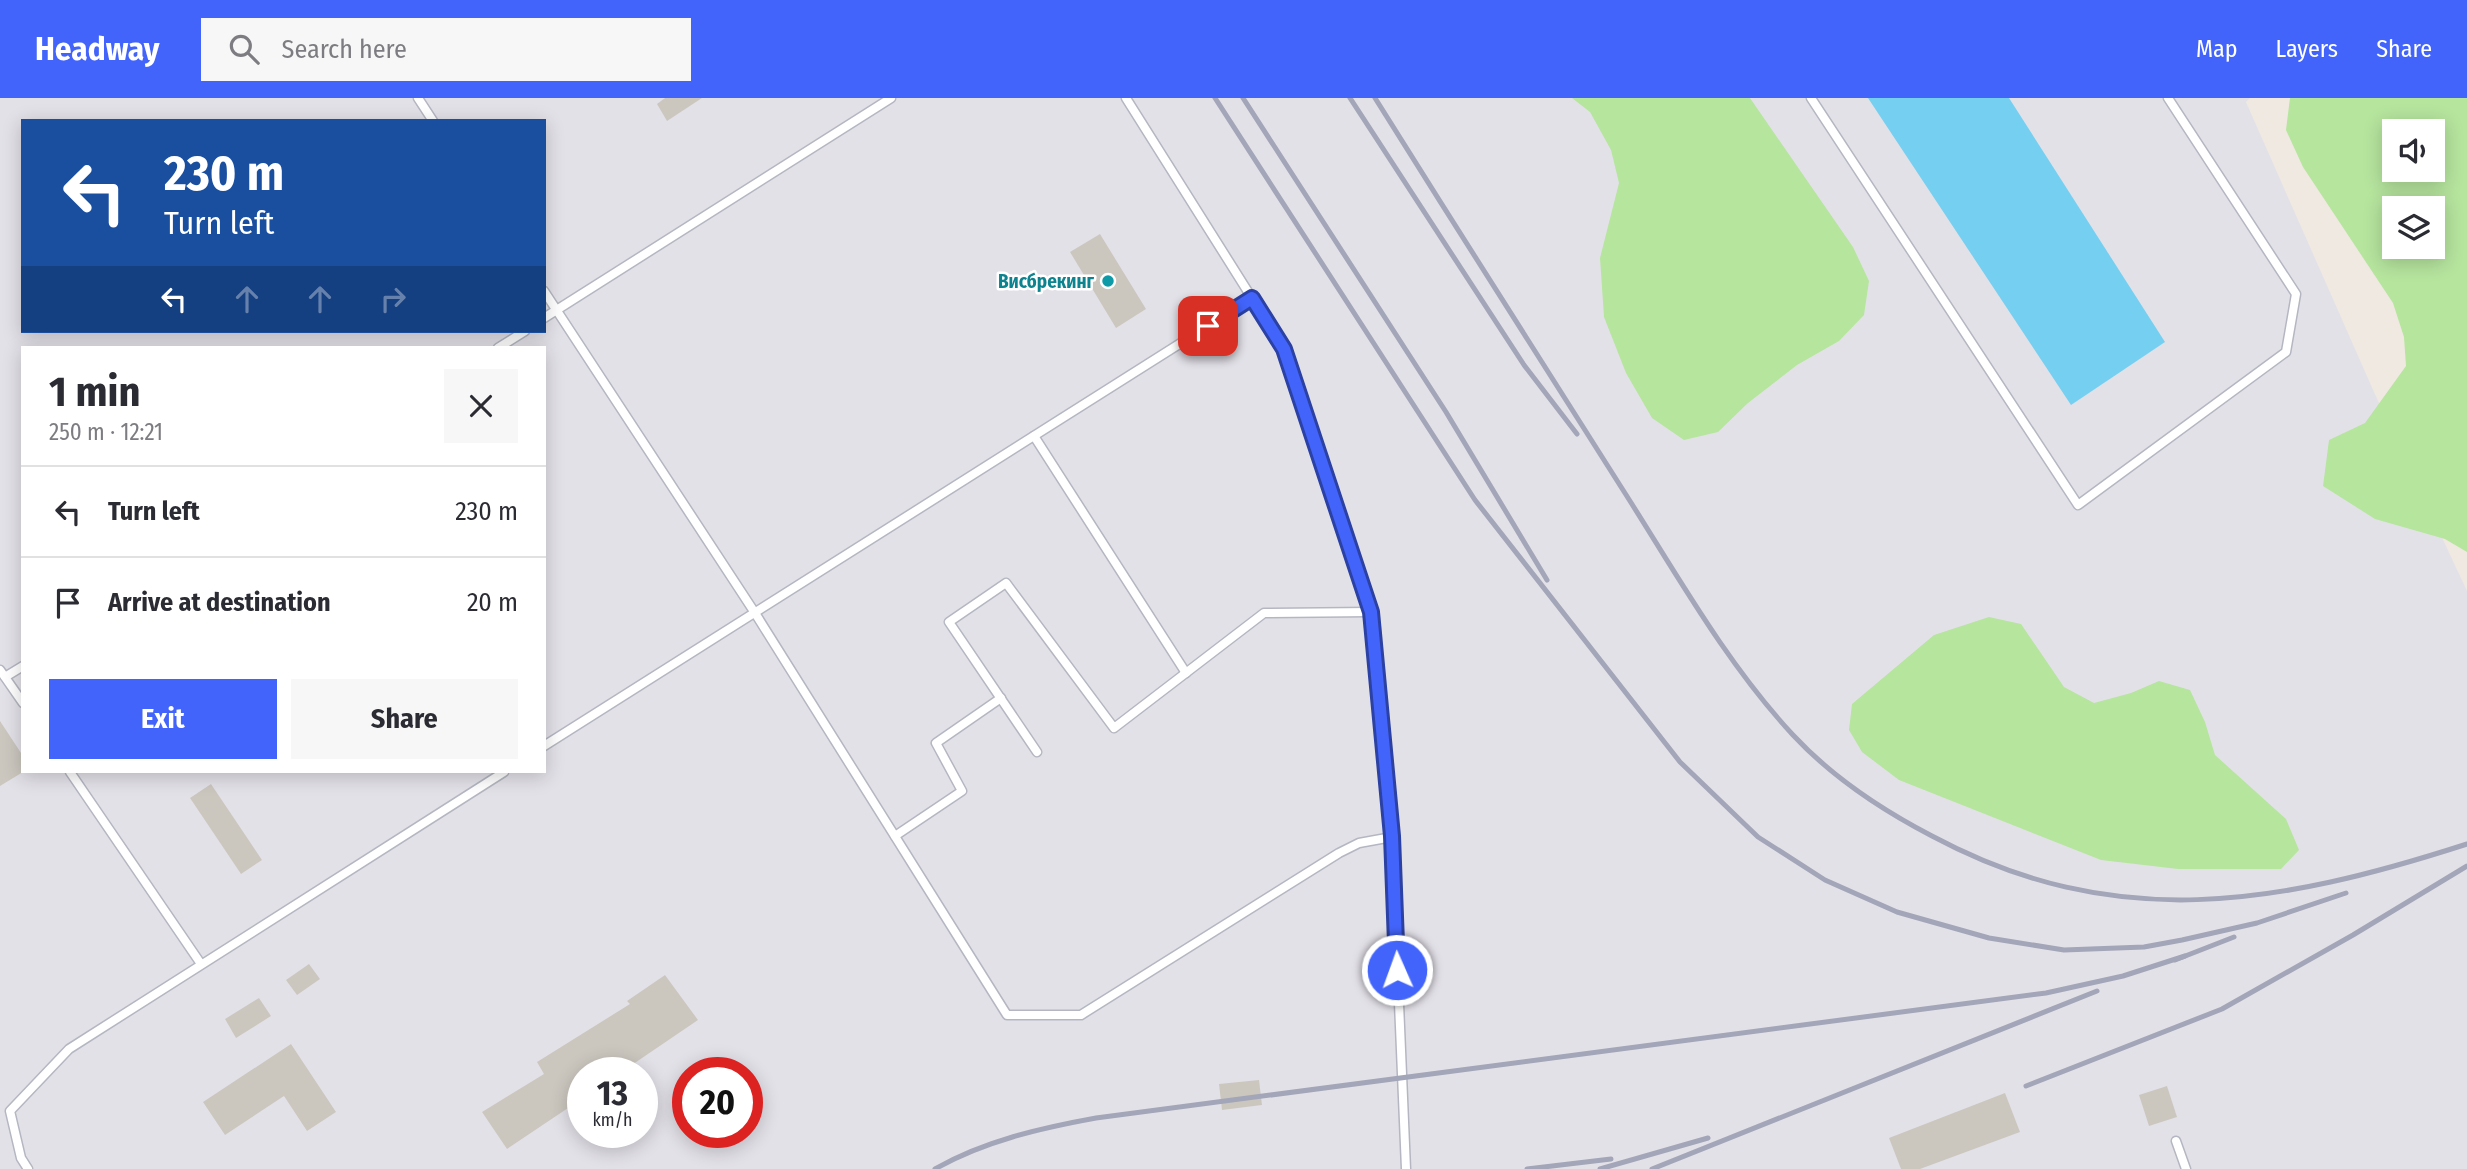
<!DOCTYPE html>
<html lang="en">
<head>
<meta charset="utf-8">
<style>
	body { margin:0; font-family:"Fira Sans Condensed",sans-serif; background:#f7f7f7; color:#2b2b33; height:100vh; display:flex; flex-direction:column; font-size:26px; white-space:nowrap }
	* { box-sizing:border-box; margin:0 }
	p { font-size:23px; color:#7c7c81 }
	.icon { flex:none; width:38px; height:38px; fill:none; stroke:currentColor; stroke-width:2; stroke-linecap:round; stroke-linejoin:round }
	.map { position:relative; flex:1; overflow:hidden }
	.side { position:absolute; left:21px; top:248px; width:525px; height:427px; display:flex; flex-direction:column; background:#fff; border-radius:0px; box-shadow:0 4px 18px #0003 }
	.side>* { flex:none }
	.banner { position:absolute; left:21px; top:21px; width:525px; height:214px; border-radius:0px; box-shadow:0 4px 18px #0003; background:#1a4fa0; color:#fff; overflow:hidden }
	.buttons { position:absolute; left:2382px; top:21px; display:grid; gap:14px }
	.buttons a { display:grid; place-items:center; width:63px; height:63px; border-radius:0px; background:#fff; box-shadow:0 4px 18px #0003; font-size:35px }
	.speed { position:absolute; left:567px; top:959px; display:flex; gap:14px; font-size:35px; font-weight:700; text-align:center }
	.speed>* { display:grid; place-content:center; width:91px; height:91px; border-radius:50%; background:#fff; box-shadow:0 4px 18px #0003; line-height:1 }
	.speed small { font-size:18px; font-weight:400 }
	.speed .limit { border:10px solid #d22; background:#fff; color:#111 }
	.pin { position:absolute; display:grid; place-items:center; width:60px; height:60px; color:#fff; margin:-30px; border-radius:14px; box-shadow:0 4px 10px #0006 }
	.me { position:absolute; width:77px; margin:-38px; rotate:358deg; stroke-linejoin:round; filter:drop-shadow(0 0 5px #0008) }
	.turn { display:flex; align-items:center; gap:24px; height:147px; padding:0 28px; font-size:32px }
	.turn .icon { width:91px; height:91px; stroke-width:2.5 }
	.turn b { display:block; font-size:49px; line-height:60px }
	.lanes { display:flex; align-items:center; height:66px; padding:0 28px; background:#0003; justify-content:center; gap:35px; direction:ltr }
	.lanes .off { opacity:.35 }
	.round { display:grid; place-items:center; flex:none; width:74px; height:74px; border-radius:0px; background:#f7f7f7 }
	.overview { display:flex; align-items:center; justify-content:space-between; height:119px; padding:0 28px }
	h1 { font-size:42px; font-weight:700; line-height:52px }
	.button { display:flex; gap:14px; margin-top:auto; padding:14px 28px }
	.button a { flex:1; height:80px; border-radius:0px; background:#4264fb; color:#fff; font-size:28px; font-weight:700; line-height:80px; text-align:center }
	.button a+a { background:#f7f7f7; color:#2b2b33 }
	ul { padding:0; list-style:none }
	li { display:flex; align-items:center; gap:21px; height:91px; padding:0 28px; border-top:2px solid #e1e1e2 }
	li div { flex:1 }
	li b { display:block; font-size:26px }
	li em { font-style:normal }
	header { display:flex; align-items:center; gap:42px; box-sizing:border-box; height:98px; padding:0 35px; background:#4264fb; color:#fff }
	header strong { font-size:33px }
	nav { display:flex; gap:38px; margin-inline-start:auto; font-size:24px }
	.search { width:490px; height:63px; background:#f7f7f7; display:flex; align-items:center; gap:18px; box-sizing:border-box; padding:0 24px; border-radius:0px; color:#7c7c81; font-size:26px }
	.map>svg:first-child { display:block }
</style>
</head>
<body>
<header>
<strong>Headway</strong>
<div class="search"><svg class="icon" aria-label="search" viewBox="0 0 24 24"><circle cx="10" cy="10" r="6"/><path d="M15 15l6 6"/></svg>Search here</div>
<nav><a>Map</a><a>Layers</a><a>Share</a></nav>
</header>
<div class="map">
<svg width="2467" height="1071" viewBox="0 0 2467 1071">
	<rect width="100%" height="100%" fill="#efe9e1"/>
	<!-- industrial -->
	<path fill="#e3e1e8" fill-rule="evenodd" d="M0,0H2250L2246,4L2374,294L2467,493V1071H0ZM23,23H544V233H23ZM23,250H544V674H23ZM583,975H642V1034H583ZM688,975H747V1034H688Z"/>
	<!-- green -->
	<g fill="#b6e59e" fill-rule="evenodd">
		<polygon points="1572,0 1750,0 1853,149 1869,183 1864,217 1839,243 1797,267 1748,305 1718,334 1684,342 1652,320 1626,275 1604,219 1600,160 1619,85 1611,52 1590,14"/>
		<path d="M2290,0H2467V454L2445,441L2375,421L2323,388L2329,342L2365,325L2406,268L2404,239L2393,205L2303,69L2286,32ZM2394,33H2432V72H2394ZM2394,110H2432V149H2394Z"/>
		<polygon points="1989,519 2021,526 2064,589 2094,605 2131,595 2159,583 2190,592 2205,624 2215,657 2286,721 2299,752 2281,771 2178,771 2101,762 1899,682 1862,654 1849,632 1852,606 1934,537"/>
	</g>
	<!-- water -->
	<polygon fill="#75cff0" points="1868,0 2009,0 2165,244 2071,307"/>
	<!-- building -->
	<g fill="#cbc7bf">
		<polygon points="665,0 702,0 667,23 657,6"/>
		<polygon points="1100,136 1146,211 1116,230 1070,154"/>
		<polygon points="0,623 23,658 23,674 0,688"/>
		<polygon points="211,686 262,762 241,776 190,700"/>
		<polygon points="309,866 320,881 297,897 286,882"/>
		<polygon points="665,877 698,922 620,975 583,975 583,1000 507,1051 482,1014 544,976 537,964 630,906 627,903"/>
		<polygon points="259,900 271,918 236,940 225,921"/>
		<polygon points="291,946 336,1014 307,1033 284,998 225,1037 203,1004"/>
		<polygon points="1259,982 1262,1007 1222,1012 1219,986"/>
		<polygon points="2167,988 2177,1019 2149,1028 2139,997"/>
		<polygon points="2005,995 2020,1034 1920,1071 1901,1071 1889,1040"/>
	</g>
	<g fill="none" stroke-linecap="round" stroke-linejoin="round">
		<!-- lane casing -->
		<g stroke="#b4b7c1" stroke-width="11">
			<g id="lane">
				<polyline points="418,0 433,23"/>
				<polyline points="1126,0 1284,251 1371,514 1392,739 1406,1071"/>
				<polyline points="1811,0 2078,407 2286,254 2296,196 2168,0"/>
				<polyline points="544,193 755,515 1007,917 1081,917 1339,755 1359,745 1392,739"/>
				<polyline points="544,220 891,0"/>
				<polyline points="498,250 525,233"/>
				<polyline points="1034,338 1186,575"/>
				<polyline points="0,572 23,605"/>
				<polyline points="5,579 23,568"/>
				<polyline points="544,648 1252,200"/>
				<polyline points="1037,654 949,524 1006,485 1114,630 1264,515 1371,514"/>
				<polyline points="70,674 201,866"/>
				<polyline points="895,738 962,693 936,645 1001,600"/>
				<polyline points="2176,1043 2186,1071"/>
				<polyline points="28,1071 21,1060 10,1013 69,951 504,674"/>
			</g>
		</g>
		<!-- lane -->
		<use href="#lane" stroke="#fff" stroke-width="8"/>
		<!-- rail -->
		<g stroke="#a3a6b8" stroke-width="5">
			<polyline points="1215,0 1475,402 1680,664 1758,739 1825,782 1897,814 1989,840 2064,852 2144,849 2182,842 2257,825 2346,795"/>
			<polyline points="1243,0 1446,314 1547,482"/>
			<polyline points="1350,0 1524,267 1577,336"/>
			<path d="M1375,0C1457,131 1540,261 1623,392C1676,475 1726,565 1793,637C1833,680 1880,711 1932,738C2115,836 2278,807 2467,746"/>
			<polyline points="2175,862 2234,839"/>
			<polyline points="2026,988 2222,911 2353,837 2467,768"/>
			<path d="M935,1071C984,1043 1041,1030 1096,1020L2046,895L2123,878L2185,858"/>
			<polyline points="1527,1071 1611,1061"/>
			<polyline points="1600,1071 1708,1040"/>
			<polyline points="1652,1071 2097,893"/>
		</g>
	</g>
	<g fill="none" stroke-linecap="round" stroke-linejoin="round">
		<!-- route casing -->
		<g stroke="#2b41a3" stroke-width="18">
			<polyline id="route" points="1208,228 1252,200 1284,251 1371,514 1392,738 1397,872"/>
		</g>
		<!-- route -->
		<use href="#route" stroke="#4264fb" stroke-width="12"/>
	</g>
	<!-- markers -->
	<circle fill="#0f9aa8" stroke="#fff" stroke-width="2.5" cx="1108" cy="183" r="7"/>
	<g text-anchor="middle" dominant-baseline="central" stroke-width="5" stroke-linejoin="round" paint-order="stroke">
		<!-- culture labels -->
		<g font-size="19" font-weight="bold" fill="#0d838f" stroke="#fff" text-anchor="end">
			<text x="1094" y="183">Висбрекинг</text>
		</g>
	</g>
</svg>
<div class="buttons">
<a><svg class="icon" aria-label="sound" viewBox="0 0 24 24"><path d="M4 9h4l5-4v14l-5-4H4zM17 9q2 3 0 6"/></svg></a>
<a><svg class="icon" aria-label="layers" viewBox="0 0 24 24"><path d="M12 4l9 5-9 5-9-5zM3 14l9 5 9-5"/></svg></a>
</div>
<div class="speed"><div>13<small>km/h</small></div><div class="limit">20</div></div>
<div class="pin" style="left:1208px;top:228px;background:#d93025"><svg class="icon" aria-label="arrive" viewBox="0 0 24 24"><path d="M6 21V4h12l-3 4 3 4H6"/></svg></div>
<svg class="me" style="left:1397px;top:872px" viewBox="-20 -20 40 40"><circle r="17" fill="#4264fb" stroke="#fff" stroke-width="3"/><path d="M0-11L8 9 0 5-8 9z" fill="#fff"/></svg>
<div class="banner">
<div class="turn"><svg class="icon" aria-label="left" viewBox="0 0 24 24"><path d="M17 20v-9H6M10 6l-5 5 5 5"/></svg><div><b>230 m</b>Turn left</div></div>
<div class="lanes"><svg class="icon" aria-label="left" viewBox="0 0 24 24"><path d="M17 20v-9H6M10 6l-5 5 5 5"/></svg><svg class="icon off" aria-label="ahead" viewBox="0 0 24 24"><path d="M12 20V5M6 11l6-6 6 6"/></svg><svg class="icon off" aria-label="ahead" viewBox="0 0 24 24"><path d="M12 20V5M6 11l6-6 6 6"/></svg><svg class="icon off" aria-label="right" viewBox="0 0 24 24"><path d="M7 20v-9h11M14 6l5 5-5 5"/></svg></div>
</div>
<section class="side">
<div class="overview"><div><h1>1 min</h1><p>250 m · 12:21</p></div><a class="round"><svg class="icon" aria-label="close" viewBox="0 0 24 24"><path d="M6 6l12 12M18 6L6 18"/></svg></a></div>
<ul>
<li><svg class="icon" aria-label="left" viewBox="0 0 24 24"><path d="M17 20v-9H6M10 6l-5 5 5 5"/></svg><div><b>Turn left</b></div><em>230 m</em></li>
<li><svg class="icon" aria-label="arrive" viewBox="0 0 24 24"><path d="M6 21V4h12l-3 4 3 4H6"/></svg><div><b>Arrive at destination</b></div><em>20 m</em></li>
</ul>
<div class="button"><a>Exit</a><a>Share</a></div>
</section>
</div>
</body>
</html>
